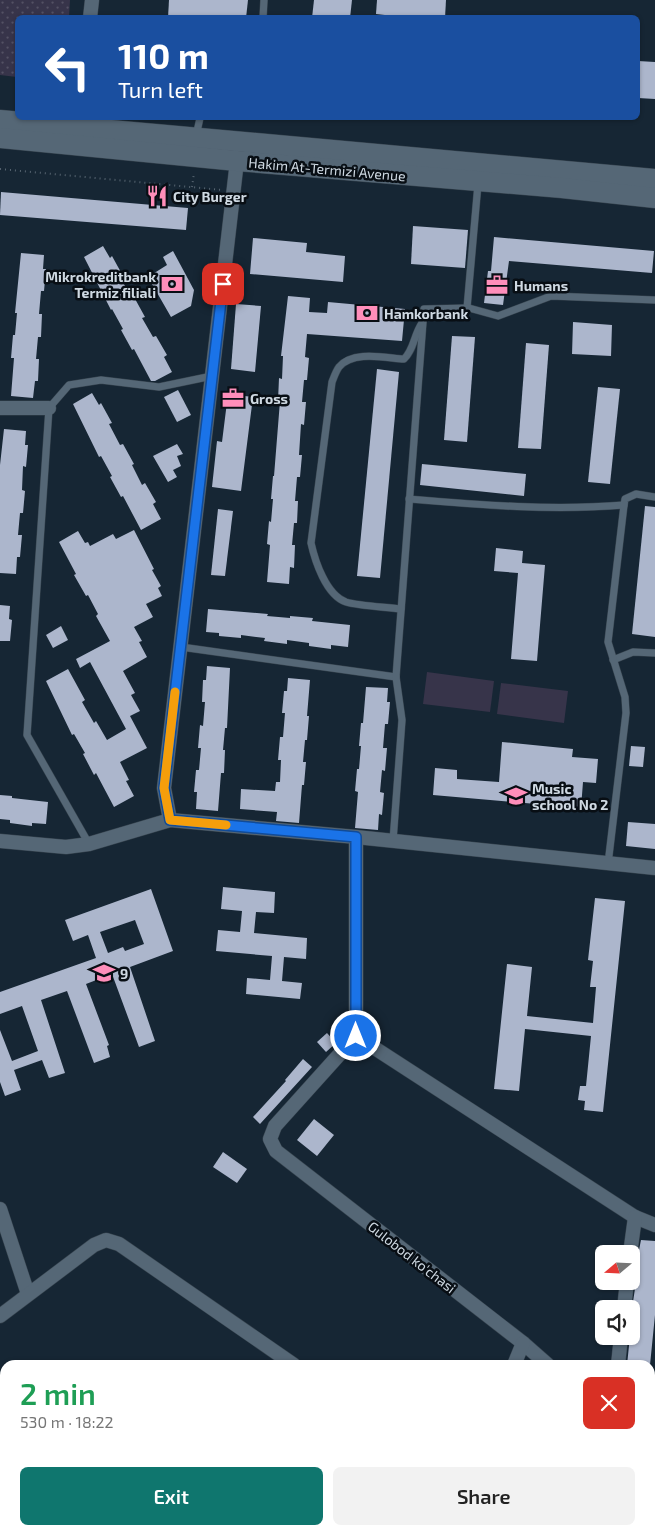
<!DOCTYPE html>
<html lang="en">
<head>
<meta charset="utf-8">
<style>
	body { margin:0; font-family:"Exo 2",sans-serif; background:#f2f2f2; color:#222; height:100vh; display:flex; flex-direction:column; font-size:19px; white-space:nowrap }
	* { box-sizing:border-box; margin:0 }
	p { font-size:16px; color:#767676 }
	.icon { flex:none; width:28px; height:28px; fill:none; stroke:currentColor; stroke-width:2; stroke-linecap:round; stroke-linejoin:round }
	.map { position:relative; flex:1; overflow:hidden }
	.panel { position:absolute; left:0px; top:1360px; width:655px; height:175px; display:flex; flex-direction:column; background:#fff; border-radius:15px 15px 0 0; box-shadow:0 1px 4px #0004 }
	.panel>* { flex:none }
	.hud { position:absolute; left:15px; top:15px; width:625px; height:105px; border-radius:8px; box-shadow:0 1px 4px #0004; background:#1a4fa0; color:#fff; overflow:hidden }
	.needle { width:32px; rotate:251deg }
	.tools { position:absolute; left:595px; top:1245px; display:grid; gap:10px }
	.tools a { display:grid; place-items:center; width:45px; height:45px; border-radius:8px; background:#fff; box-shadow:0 1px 4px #0004; font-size:25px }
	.pin { position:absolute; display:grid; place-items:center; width:42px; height:42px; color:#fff; margin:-21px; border-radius:10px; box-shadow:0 2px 8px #0006 }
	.me { position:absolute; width:55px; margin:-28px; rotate:0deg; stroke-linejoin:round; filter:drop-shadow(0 0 4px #0008) }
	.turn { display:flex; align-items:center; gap:18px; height:105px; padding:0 20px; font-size:22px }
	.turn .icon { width:65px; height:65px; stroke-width:2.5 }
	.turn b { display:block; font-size:35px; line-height:42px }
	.round { display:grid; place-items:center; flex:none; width:52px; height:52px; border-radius:8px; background:#f2f2f2 }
	.headline { display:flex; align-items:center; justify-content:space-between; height:85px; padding:0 20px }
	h1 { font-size:30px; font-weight:600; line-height:38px; color:#1e9e55 }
	.action { display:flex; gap:10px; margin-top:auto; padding:10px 20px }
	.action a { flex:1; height:58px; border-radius:8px; background:#0f766e; color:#fff; font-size:20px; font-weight:600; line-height:58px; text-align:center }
	.action a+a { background:#f2f2f2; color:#222 }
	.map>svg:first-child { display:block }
</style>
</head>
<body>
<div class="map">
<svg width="655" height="1535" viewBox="0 0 655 1535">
	<defs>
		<pattern id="park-dots" width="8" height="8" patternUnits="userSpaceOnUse" patternTransform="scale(1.25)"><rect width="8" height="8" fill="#37344a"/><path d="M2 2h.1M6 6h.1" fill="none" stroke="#535164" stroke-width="1.8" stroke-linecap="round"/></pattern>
	</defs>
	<rect width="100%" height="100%" fill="#162634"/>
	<!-- grass -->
	<g fill="#37344a">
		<polygon points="427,672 494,681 490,712 423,704"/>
		<polygon points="501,683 568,691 564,723 497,714"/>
	</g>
	<!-- park -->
	<polygon fill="url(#park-dots)" points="0,0 70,0 69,17 18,18 17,77 0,75"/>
	<!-- building -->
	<g fill="#acb6cc" fill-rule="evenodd">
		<polygon points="169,0 248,0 246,18 168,18"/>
		<polygon points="314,0 352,0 350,18 312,18"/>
		<polygon points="377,0 446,0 445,18 411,18 376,14"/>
		<polygon points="638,61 655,62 655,99 638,98"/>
		<polygon points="1,192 188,208 186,230 0,215"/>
		<polygon points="413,226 468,230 465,268 411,264"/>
		<polygon points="494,237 654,251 652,273 509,261 503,305 484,303 488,271 491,271"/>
		<polygon points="253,238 307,243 306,252 345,256 343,282 250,274"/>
		<polygon points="103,246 110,258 112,256 123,276 120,277 132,298 134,297 145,317 142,318 153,337 156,336 167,355 164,357 172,372 155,381 151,381 134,349 132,350 121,330 123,329 112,309 111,310 84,257"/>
		<polygon points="173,251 194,290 191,306 171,317 148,277 167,265 163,257"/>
		<polygon points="21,253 44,255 43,269 46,269 44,291 41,291 39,314 42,314 41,337 38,337 36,359 39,359 38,381 35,381 33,398 11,396 14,358 11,358 13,335 15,335 17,313 15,313"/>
		<polygon points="288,296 310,298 309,312 327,313 328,302 405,309 402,341 307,334 305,357 309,358 307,380 304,380 302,402 306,402 304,425 301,424 299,455 302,455 300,477 297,477 295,501 298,501 297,523 294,523 292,545 295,545 294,568 290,567 289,584 267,582 270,545 267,544 269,521 271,522 273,499 271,499 273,476 274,476 280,401 278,401 279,378 282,379 283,356 281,356"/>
		<polygon points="236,304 261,306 255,372 231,369"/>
		<polygon points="573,322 612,325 611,356 572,354"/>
		<polygon points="452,336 475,337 467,442 444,440"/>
		<polygon points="526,343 549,345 541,449 518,448"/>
		<polygon points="377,369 399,372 380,578 357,576"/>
		<polygon points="598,387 620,389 610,484 588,482"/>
		<polygon points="178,390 191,415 177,422 164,397"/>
		<polygon points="92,393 99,405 101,403 112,423 109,424 120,445 123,444 134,464 132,465 142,485 145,483 156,502 153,504 161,519 141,530 123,496 121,497 110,477 112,476 101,456 99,457 73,404"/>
		<polygon points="228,394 253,397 241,491 212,487 217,441 222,442"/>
		<polygon points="4,429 26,431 25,445 28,445 26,467 23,466 22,490 25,491 23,513 20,513 18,535 22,535 20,557 17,557 16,574 0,573 0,465"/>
		<polygon points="177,444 183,454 177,456 181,466 173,470 177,477 168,482 153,456"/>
		<polygon points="422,464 526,474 524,496 420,485"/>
		<polygon points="645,506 655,507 655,637 632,634"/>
		<polygon points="218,509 233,511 225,576 211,575"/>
		<polygon points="134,530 154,569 152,570 161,586 158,588 162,596 146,604 153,617 134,627 142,641 139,642 147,657 123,671 135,693 131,695 140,711 130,716 147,748 120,762 129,780 126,781 134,796 114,807 96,773 94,775 83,754 85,753 74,734 72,735 46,681 68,669 85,700 82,702 94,723 96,721 107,740 126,729 90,662 80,668 76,659 110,641 96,616 98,614 88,595 86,596 74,575 76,574 59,542 78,531 85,543 88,542 90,546 113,534 116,539"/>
		<polygon points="496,548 523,551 522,563 545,565 537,661 511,659 518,573 494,571"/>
		<polygon points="0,605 10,606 9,619 12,620 10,641 0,641"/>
		<polygon points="208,609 268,614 267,616 290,618 290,616 313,618 312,621 350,625 348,647 331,645 331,649 309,646 309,643 287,640 287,644 264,641 265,638 241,635 241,638 219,636 219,633 206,632"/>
		<polygon points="61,626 68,640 53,648 46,635"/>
		<polygon points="207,666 230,668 227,728 225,728 223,750 225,750 224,773 221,773 218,811 196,809 197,792 194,792 196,770 199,770 201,748 198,748 200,725 203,726 205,702 202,702 203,680 206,680"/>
		<polygon points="288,678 310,680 307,716 309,716 307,740 305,740 303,762 306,762 304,785 302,785 299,823 276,821 277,812 240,809 241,789 275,791 276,782 280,782 281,760 278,760 280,737 283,737 285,713 282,713 284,691 287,691"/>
		<polygon points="366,687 388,688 387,702 390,702 388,724 385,724 383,748 387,748 385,771 382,770 380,792 384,793 382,815 379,814 378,830 355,828 358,792 355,791 357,769 359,769 361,746 359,746 361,723 363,723"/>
		<polygon points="502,742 573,749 572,757 598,759 596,783 583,782 581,808 433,795 435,768 457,770 457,779 499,782"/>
		<polygon points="631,746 645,747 643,767 629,766"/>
		<polygon points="0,795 12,796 12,798 48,802 46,824 32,823 32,826 10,823 10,820 0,819"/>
		<polygon points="628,822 655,824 655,849 626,846"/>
		<polygon points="223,887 275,892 274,913 256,912 254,933 307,938 306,959 284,957 282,981 302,983 300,999 246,994 247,978 270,980 272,956 216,951 218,930 240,932 242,911 221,909"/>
		<path d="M151,889L173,951L130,967L155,1041L139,1047L112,974L86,984L109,1045L107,1046L110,1057L94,1063L67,991L41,1000L65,1073L49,1078L42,1060L14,1070L21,1090L5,1096L0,1082V1030L12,1061L38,1051L22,1006L0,1014V992L96,958L88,935L73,941L65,920ZM135,920L144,944L125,951L123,947L108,953L100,932Z"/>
		<polygon points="595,898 625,901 603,1112 584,1110 585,1101 578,1100 580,1086 586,1086 591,1036 525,1029 519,1091 494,1089 507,964 532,967 527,1016 593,1023 596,987 590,987 593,961 588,960"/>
		<polygon points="327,1033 336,1043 326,1052 317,1042"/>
		<polygon points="303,1059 312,1067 260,1124 253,1117 286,1081 285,1080"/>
		<polygon points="314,1119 334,1135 317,1156 297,1140"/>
		<polygon points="223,1152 247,1169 237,1183 213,1167"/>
		<polygon points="641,1240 655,1241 655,1315 650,1365 627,1365 630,1336 631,1336 631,1315 636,1282 637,1260"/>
	</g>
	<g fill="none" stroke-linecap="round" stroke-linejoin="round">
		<!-- service casing -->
		<g stroke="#37444f" stroke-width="8">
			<g id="service">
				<polyline points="263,18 264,0"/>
				<polyline points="196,136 200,118"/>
				<polyline points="467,308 478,184"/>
				<path d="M409,499C481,505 552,511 624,505"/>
				<path d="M401,609C386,607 359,606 346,602C326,595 315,561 311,543L332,382C334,377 336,371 339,367C353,350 386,358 404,359C414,350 414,334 422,323"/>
				<polyline points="181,647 396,677"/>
				<polyline points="613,660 633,652 655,653"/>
				<polyline points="393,841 402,720 396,677 424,309 469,308 498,316 551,296 655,300"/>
				<polyline points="89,844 27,735 49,408 69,385 101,380 159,387 212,376"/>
				<polyline points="608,864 626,713 625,697 608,642 624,505 625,499 636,494 655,497"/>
			</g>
		</g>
		<!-- minor casing -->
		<g stroke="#37444f" stroke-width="15">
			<g id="minor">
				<polyline points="90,18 92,0"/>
				<polyline points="0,408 49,408"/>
				<polyline points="170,820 164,788 237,161"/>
				<polyline points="356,837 356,1036 275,1126 270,1139 276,1151 523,1343 548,1365"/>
				<polyline points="0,841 66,847 89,844 170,820 356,837 655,868"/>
				<polyline points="356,1036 635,1217 655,1225"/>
				<polyline points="0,1209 28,1294"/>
				<polyline points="630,1254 635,1217"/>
				<polyline points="624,1309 627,1281"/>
				<polyline points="0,1316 94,1245 106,1240 119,1244 294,1365"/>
				<polyline points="514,1365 523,1343"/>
				<polyline points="618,1365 621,1336"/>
				<polyline points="650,1435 655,1436"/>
				<polyline points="0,1498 5,1495"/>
				<polyline points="313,1530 322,1535"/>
				<polyline points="509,1530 510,1535"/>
				<polyline points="427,1535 429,1530"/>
				<polyline points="600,1535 600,1530"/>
			</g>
		</g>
		<!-- secondary casing -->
		<g stroke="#37444f" stroke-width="21">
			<g id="secondary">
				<polyline points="0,120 655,179"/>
				<polyline points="0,138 237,161 562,188 655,198"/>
			</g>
		</g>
		<!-- path -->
		<g stroke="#566470" stroke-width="2" stroke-dasharray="1 4" stroke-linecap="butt">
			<polyline points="0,169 222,190"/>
			<polyline points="192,187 194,173"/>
		</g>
		<!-- service -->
		<use href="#service" stroke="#556776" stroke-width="7"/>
		<!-- minor -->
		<use href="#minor" stroke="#556776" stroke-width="14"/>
		<!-- secondary -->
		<use href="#secondary" stroke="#556776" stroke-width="20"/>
	</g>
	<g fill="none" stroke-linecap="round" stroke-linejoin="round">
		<!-- route casing -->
		<g stroke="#114b97" stroke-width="12">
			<polyline id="route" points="223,284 164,788 170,820 356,837 356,1036"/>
		</g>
		<!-- route -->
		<use href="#route" stroke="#1a73e8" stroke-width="9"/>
		<!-- slow -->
		<polyline stroke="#f59e0b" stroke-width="9" points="175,692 164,788 170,820 226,825"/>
	</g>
	<!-- icons -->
	<defs>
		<g id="restaurant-bare" transform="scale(1.725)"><path d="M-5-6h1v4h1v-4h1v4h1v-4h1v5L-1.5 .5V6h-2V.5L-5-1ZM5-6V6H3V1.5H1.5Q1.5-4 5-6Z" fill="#ff8eba" stroke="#080e14" stroke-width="2.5" paint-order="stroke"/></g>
		<g id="bank-bare" transform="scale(1.725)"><path d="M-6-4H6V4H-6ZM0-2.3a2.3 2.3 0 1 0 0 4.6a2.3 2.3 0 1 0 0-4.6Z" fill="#ff8eba" stroke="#080e14" stroke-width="2.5" paint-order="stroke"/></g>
		<g id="office-bare" transform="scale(1.725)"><path d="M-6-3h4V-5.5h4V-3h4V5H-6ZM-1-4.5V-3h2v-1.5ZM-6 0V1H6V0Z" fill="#ff8eba" stroke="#080e14" stroke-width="2.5" paint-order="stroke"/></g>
		<g id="school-bare" transform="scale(1.725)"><path d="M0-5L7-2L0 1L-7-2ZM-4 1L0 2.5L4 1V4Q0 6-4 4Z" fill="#ff8eba" stroke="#080e14" stroke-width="2.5" paint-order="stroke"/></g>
	</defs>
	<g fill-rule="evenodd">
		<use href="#restaurant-bare" x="157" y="196"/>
		<use href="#bank-bare" x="172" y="284"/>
		<use href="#office-bare" x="497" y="285"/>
		<use href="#bank-bare" x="367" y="313"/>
		<use href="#office-bare" x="233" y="398"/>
		<use href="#school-bare" x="516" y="796"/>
		<use href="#school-bare" x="104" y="973"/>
	</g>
	<g text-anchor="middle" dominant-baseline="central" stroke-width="5" stroke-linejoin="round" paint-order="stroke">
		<!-- street labels -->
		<g font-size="14" fill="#cfd9e2" stroke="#080e14">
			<text transform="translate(327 169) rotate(5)">Hakim At-Termizi Avenue</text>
			<text transform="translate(412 1257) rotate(38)">Gulobod ko'chasi</text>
		</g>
		<!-- poi labels -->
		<g font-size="14" font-weight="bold" fill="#cfd9e2" stroke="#080e14" text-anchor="start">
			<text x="173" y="196">City Burger</text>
			<text x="156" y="276" text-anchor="end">Mikrokreditbank<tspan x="156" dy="16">Termiz filiali</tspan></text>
			<text x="514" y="285">Humans</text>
			<text x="384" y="313">Hamkorbank</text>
			<text x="250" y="398">Gross</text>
			<text x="532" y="788">Music<tspan x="532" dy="16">school No 2</tspan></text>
			<text x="120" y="973">9</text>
		</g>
	</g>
</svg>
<div class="tools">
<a><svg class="needle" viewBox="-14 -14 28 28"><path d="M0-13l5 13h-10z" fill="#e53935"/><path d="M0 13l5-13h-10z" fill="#767676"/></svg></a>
<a><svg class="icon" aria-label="sound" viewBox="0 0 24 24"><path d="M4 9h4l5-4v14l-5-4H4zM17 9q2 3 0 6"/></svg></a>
</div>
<div class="pin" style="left:223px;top:284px;background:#d93025"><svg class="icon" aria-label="arrive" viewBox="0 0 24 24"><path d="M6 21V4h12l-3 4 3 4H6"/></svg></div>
<svg class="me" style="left:356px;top:1036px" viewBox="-20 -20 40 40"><circle r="17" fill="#1a73e8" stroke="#fff" stroke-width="3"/><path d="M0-11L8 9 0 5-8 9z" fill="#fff"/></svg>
<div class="hud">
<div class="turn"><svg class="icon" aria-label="left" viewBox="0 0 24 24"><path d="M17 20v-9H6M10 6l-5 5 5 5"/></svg><div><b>110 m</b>Turn left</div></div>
</div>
<section class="panel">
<div class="headline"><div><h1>2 min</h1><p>530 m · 18:22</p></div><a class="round" style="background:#d93025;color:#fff"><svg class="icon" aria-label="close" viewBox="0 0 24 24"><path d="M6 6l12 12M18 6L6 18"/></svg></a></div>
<div class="action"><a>Exit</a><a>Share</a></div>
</section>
</div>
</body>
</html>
